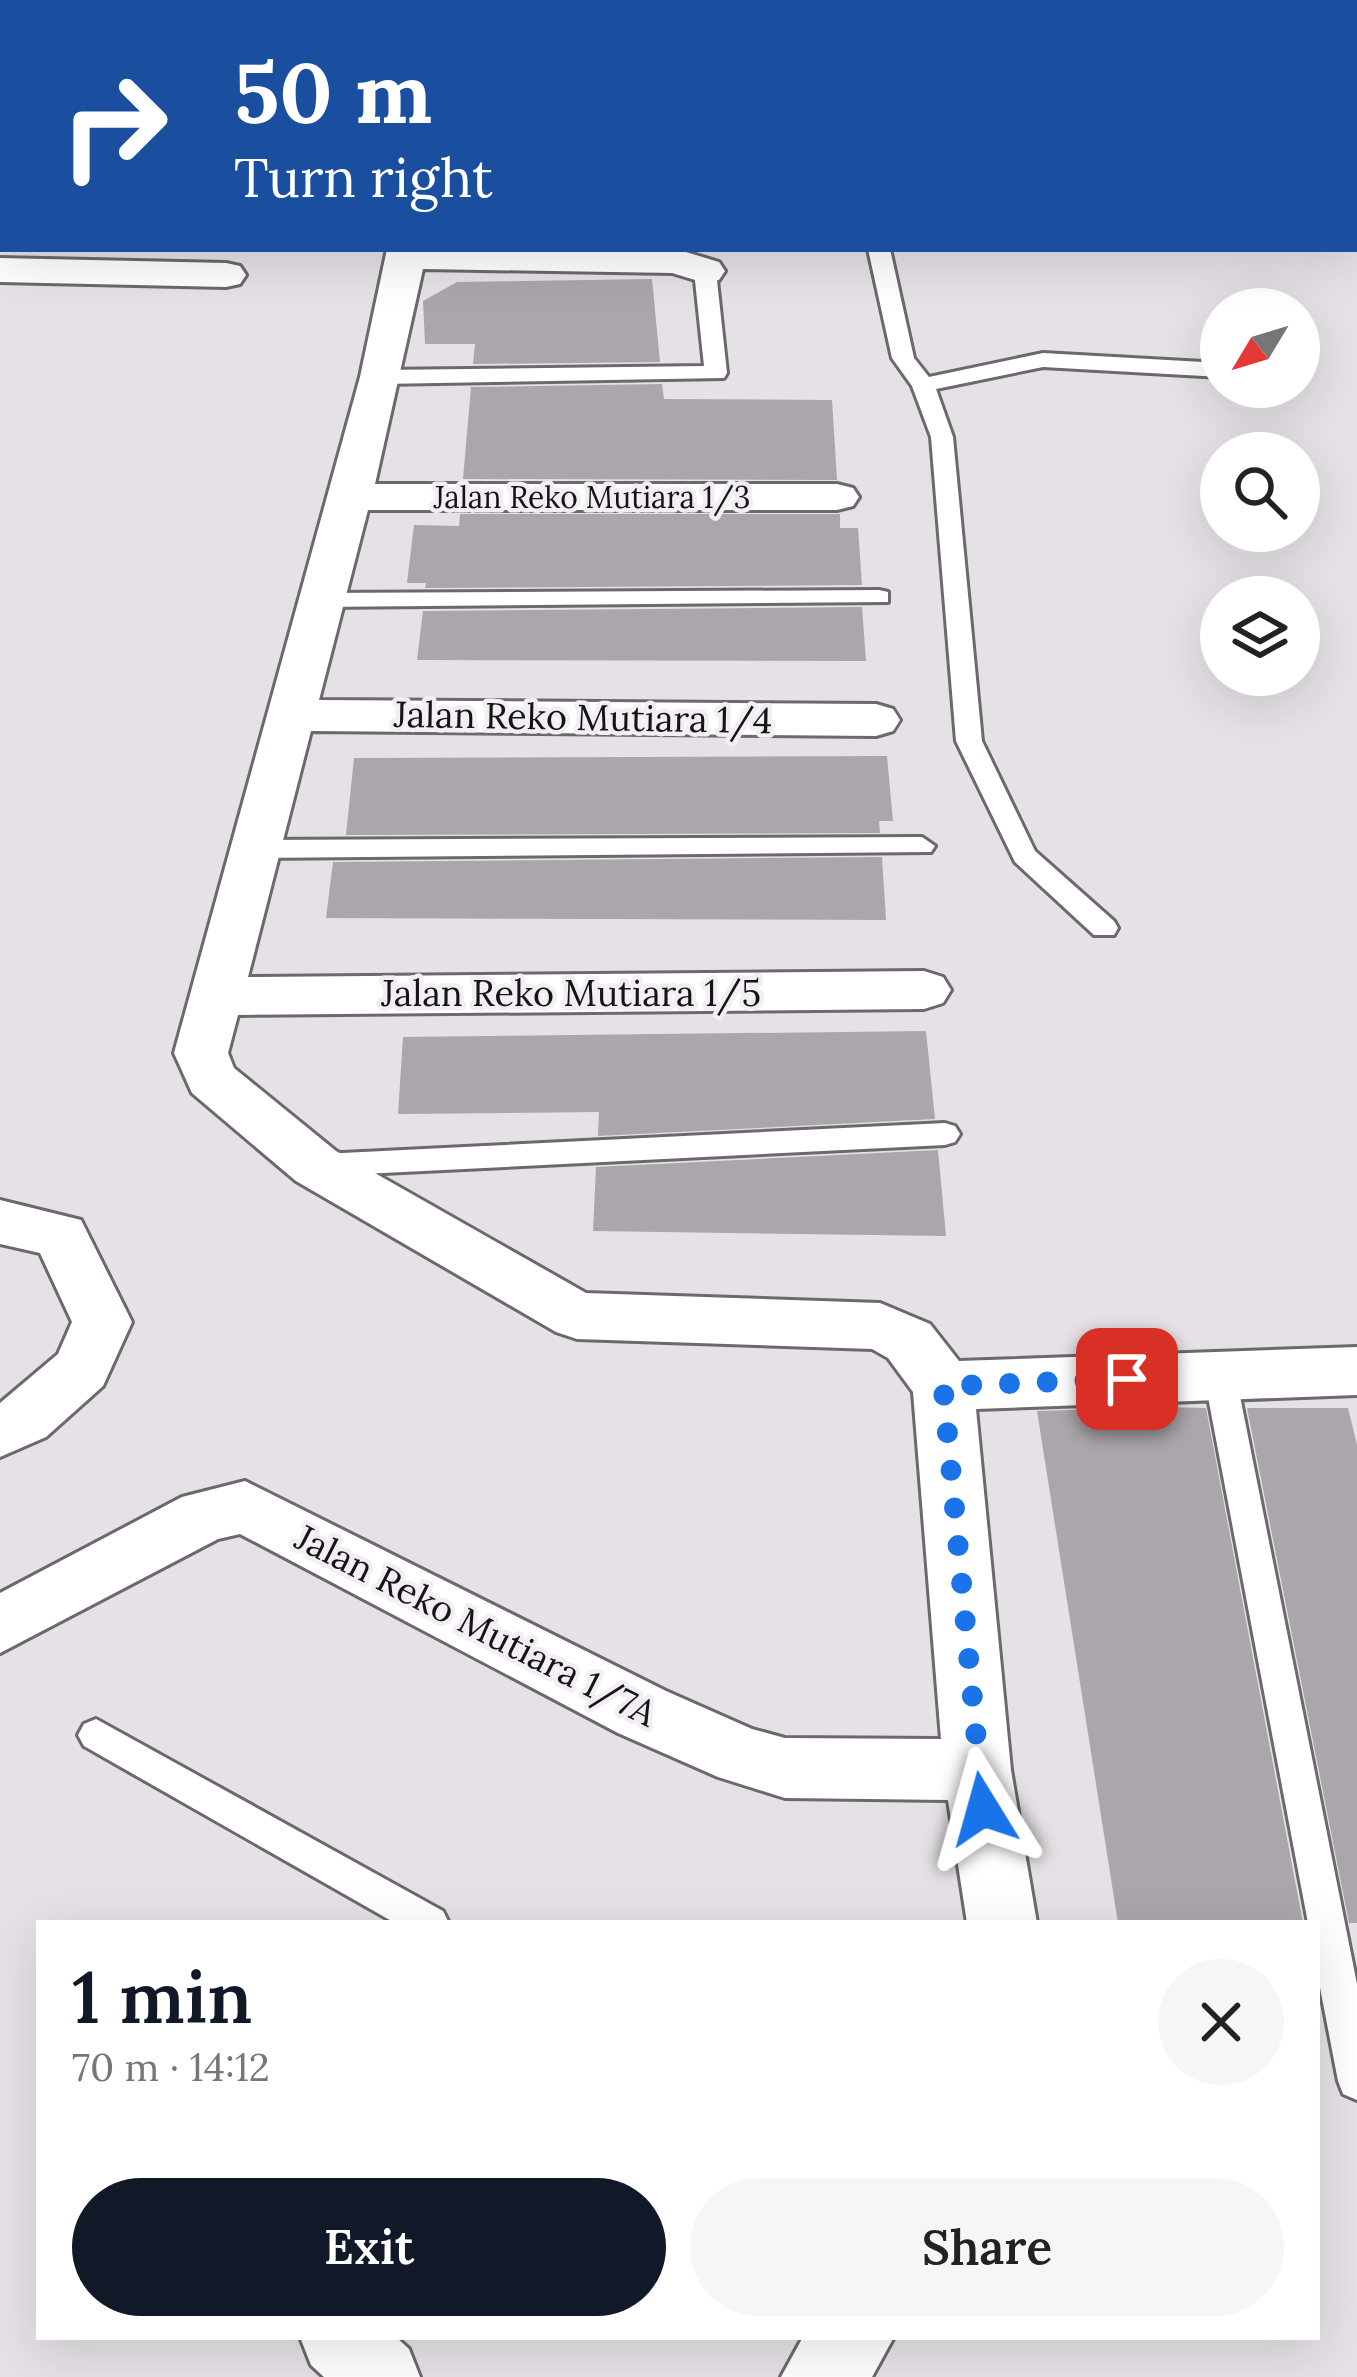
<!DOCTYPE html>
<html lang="en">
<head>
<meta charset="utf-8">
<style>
	body { margin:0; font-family:Lora,serif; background:#f6f6f6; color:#222; height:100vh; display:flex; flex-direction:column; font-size:45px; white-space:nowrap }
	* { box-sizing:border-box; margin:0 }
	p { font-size:39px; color:#767676 }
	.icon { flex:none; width:66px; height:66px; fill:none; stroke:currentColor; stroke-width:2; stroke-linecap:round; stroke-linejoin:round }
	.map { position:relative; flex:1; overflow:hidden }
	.details { position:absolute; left:36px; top:1920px; width:1284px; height:420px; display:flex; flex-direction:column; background:#fff; border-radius:0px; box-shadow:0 12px 48px #0002 }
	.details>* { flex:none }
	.hud { position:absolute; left:0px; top:0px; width:1359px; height:252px; box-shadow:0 12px 48px #0002; background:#1a4fa0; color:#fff; overflow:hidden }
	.needle { width:78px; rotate:232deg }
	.tools { position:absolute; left:1200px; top:288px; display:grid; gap:24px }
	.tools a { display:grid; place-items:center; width:120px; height:120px; border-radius:50%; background:#fff; box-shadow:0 12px 48px #0002; font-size:60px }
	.pin { position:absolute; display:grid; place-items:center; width:102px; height:102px; color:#fff; margin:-51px; border-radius:24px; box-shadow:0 6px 18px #0006 }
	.me { position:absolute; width:132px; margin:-66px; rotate:352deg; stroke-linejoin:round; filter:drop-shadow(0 0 9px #0008) }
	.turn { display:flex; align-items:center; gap:42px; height:252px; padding:0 36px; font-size:54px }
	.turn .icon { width:156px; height:156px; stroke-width:2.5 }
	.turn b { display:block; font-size:84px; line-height:102px }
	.round { display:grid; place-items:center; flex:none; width:126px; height:126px; border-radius:63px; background:#f6f6f6 }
	.overview { display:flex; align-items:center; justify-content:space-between; height:204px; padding:0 36px }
	h1 { font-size:72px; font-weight:600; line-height:90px; color:#111827 }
	.button { display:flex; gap:24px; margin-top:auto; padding:24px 36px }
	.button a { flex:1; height:138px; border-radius:72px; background:#111827; color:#fff; font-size:48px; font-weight:600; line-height:138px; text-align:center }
	.button a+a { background:#f6f6f6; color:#222 }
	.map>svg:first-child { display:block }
</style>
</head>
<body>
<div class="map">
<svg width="1357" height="2377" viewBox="0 0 1357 2377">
	<rect width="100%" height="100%" fill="#e5e1e6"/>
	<!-- building -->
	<g fill="#aaa6ab">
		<polygon points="652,279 660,362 473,364 475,344 425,344 423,301 457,282"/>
		<polygon points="662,384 664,399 832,400 837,480 463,479 471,387"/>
		<polygon points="460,514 840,514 840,528 858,528 862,585 425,588 426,583 407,583 414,525 459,526"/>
		<polygon points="862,607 866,661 417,660 423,611"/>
		<polygon points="887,756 893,821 879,821 880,833 346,835 354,758"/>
		<polygon points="882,857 886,920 326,918 333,862"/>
		<polygon points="926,1031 935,1119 598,1136 599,1112 398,1114 403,1037"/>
		<polygon points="938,1150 946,1236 593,1231 596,1167"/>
		<polygon points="1163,1407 1206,1408 1303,1923 1118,1923 1037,1411"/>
		<polygon points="1247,1408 1348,1408 1357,1445 1357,1923 1349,1923"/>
	</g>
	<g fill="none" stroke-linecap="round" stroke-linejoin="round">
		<!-- lane casing -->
		<g stroke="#6c686d" stroke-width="6">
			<g id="lane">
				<polygon points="868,249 890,249 914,358 929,377 1043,353 1221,363 1221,377 1043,367 936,389 953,437 982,741 1035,851 1114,921 1118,928 1114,935 1094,935 1015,862 956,741 931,437 912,386 892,358"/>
				<polygon points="705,265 716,271 727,373 724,378 381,384 370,377 381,370 704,366 694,271"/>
				<polygon points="879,590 888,592 888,602 320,607 308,600 320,593"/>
				<polygon points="922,837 935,846 931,852 256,858 243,849 256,840"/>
				<polygon points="945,1123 955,1126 960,1134 955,1142 945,1145 322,1176 311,1173 307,1165 311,1157 322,1154"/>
				<polygon points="1220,1363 1231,1367 1236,1376 1357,1984 1357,2100 1343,2094 1338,2081 1317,1972 1317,1923 1308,1923 1204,1376 1209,1367"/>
				<polygon points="96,1719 443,1911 449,1923 395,1923 84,1746 78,1735 84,1724"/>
			</g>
		</g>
		<!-- street casing -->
		<g stroke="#6c686d" stroke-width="6">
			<g id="street">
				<polygon points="387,249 676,249 719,262 725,271 719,280 705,283 672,273 423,269 375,484 837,484 853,488 859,497 853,506 837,510 368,510 319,700 876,704 893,709 900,720 893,731 876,736 311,731 248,977 924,971 943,977 951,990 943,1003 924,1009 238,1015 228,1053 234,1068 336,1151 586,1293 880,1303 930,1324 959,1361 1357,1347 1357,1395 976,1409 1011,1770 1037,1923 967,1923 948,1800 785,1798 718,1777 618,1733 240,1534 218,1539 0,1653 0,1593 182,1497 245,1481 666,1691 752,1729 785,1738 941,1739 913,1392 888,1358 872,1349 577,1339 556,1332 296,1181 192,1093 174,1053 360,377"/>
				<polygon points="0,258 226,263 240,266 246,275 240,284 226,287 0,282"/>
				<polygon points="0,1200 81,1220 132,1322 103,1386 46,1437 0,1457 0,1403 58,1354 72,1322 40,1253 0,1244"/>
				<polygon points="300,2337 396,2337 409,2349 420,2377 324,2377 311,2365"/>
				<polygon points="803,2337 894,2337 872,2377 781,2377"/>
			</g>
		</g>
		<!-- primary casing -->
		<g stroke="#ad8581" stroke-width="6">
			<g id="primary">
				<rect x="0" y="149" width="3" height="26"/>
				<rect x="1356" y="157" width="1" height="26"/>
			</g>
		</g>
		<!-- lane -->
		<use href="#lane" fill="#fff" fill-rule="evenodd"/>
		<!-- street -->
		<use href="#street" fill="#fff" fill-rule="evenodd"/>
		<!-- primary -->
		<use href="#primary" fill="#ffdbd6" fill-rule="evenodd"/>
	</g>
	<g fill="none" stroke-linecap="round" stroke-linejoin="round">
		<!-- route -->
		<polyline stroke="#1a73e8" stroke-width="21" stroke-dasharray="0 37.8" points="983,1809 943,1386 1127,1379"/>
	</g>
	<g text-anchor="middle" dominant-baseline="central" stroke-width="9" stroke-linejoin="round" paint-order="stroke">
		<!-- far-street labels -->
		<g font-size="30" fill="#151315" stroke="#f2eef4">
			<text x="592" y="497">Jalan Reko Mutiara 1/3</text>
		</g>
		<!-- street labels -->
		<g font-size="36" fill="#151315" stroke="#f2eef4">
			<text transform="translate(583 717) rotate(1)">Jalan Reko Mutiara 1/4</text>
			<text x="571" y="993">Jalan Reko Mutiara 1/5</text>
			<text transform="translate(476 1625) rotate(27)">Jalan Reko Mutiara 1/7A</text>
		</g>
	</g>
</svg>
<div class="tools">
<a><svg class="needle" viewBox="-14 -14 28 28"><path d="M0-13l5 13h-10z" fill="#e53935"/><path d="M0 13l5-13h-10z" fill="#767676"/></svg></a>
<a><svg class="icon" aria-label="search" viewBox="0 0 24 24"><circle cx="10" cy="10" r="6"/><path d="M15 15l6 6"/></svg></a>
<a><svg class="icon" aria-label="layers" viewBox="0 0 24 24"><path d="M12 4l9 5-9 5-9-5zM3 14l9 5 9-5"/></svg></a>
</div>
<div class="pin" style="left:1127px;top:1379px;background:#d93025"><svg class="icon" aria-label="arrive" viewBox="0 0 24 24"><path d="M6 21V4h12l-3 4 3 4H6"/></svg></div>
<svg class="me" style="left:983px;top:1809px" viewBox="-20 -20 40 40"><path d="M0-17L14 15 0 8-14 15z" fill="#1a73e8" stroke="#fff" stroke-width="4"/></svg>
<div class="hud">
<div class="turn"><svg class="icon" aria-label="right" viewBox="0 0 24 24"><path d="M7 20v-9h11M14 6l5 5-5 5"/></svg><div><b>50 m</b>Turn right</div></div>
</div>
<section class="details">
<div class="overview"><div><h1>1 min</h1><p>70 m · 14:12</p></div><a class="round"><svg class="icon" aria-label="close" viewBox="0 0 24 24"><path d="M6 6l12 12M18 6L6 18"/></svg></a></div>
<div class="button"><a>Exit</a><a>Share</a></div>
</section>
</div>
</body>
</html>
